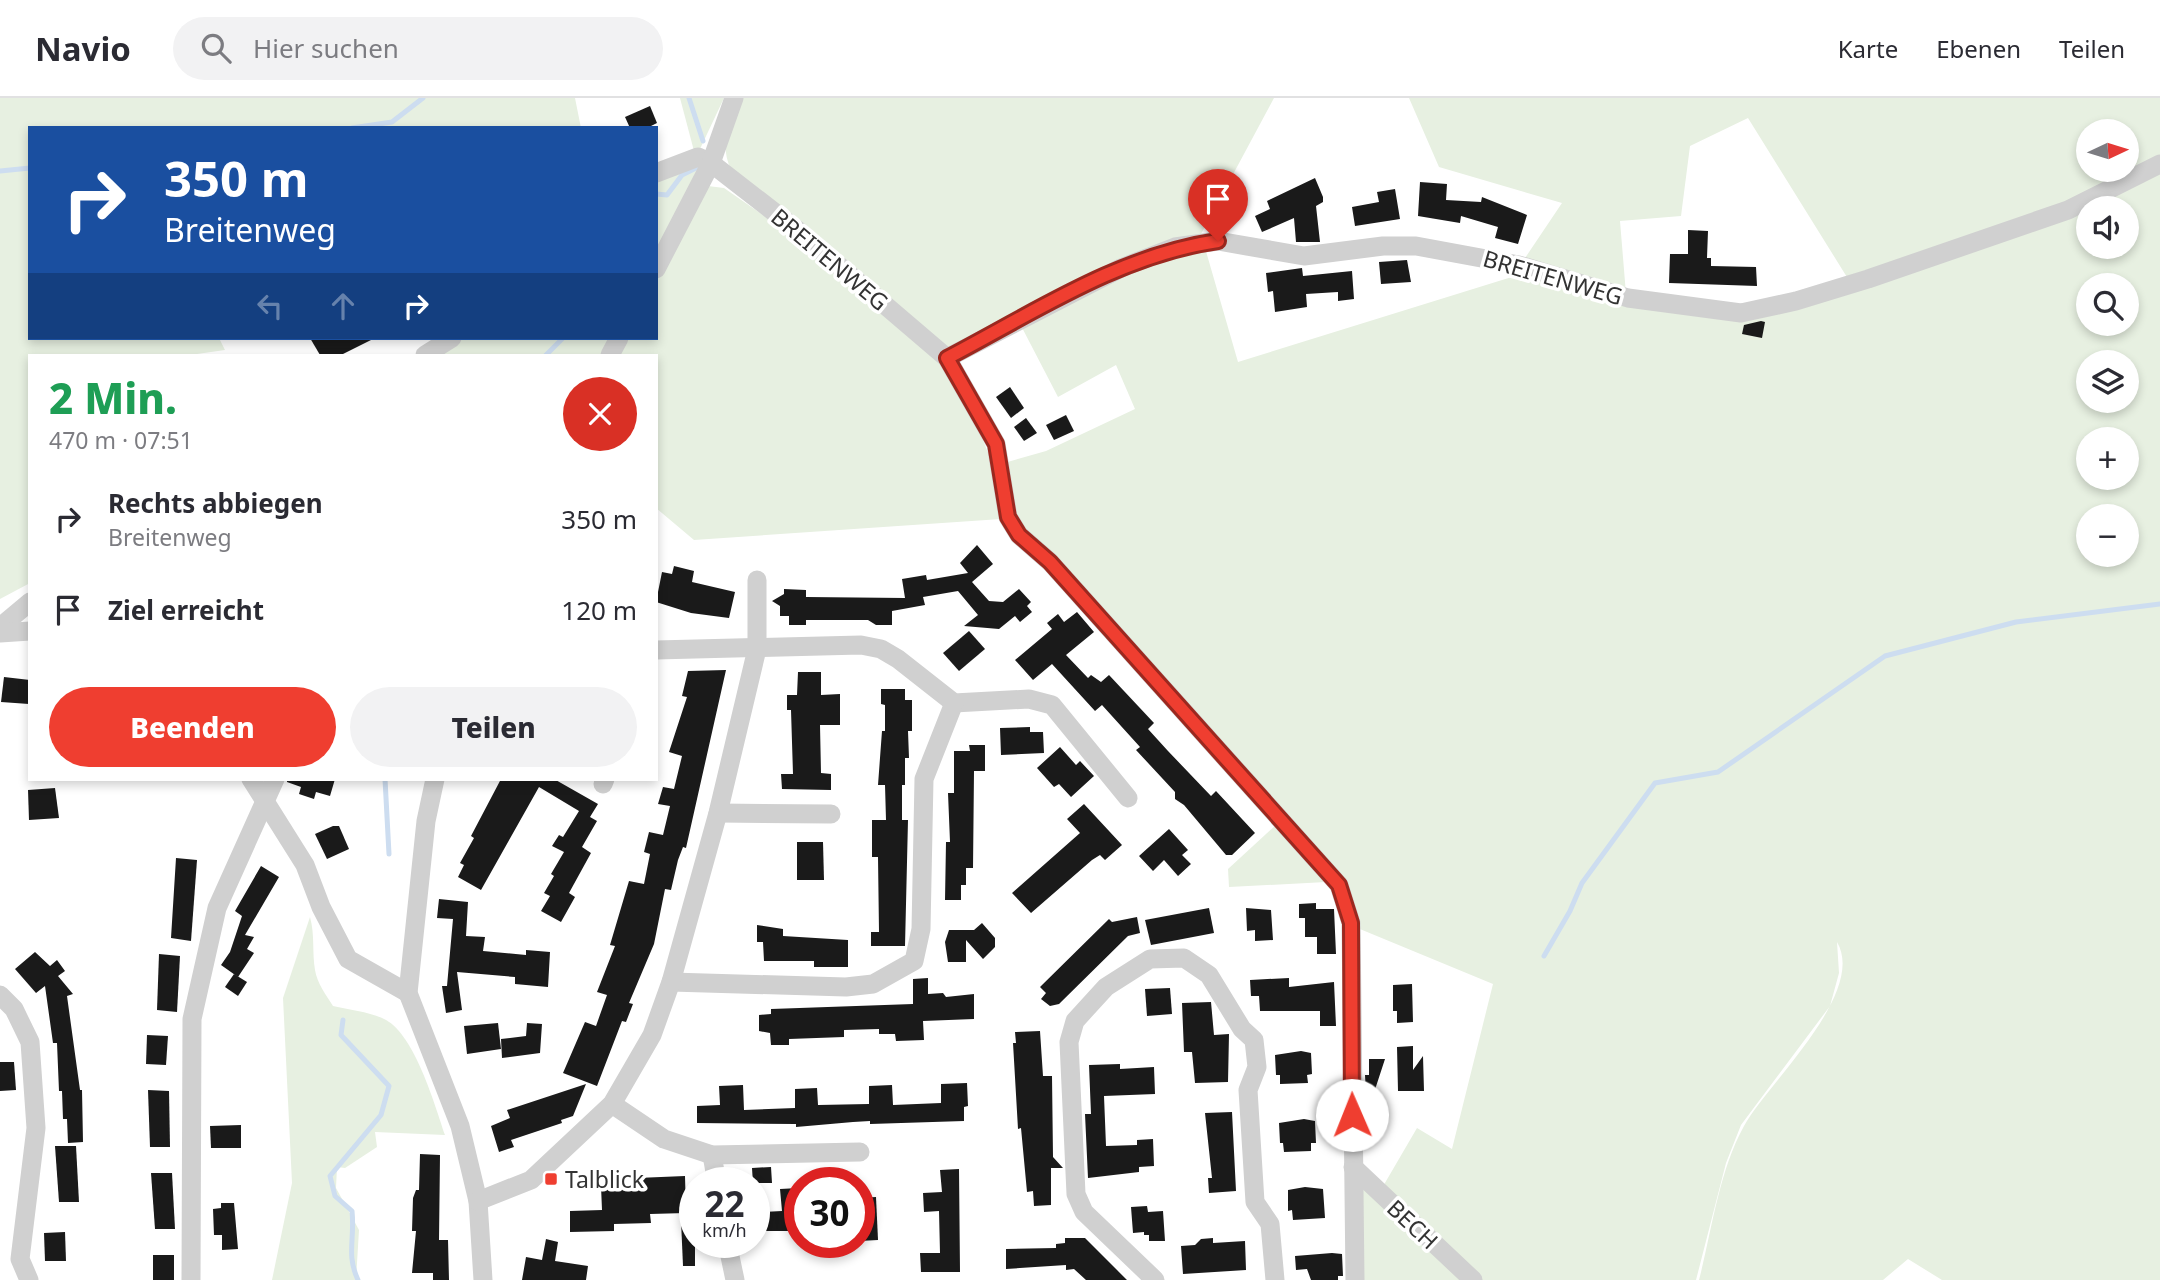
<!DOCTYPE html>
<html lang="de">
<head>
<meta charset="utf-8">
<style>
	body { margin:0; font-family:"Noto Sans",sans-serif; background:#f2f2f3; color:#2b2b33; height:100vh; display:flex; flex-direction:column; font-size:26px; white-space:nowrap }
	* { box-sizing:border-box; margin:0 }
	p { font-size:23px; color:#7c7c81 }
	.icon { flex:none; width:38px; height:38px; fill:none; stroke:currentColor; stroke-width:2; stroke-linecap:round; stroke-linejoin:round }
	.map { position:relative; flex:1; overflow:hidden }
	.side { position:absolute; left:28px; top:256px; width:630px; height:427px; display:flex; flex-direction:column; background:#fff; border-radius:0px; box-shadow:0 4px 10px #0003 }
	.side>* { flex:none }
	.banner { position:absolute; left:28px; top:28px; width:630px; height:214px; border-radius:0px; box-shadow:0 4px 10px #0003; background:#1a4fa0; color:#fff; overflow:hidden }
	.needle { width:46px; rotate:86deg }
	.buttons { position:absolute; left:2076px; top:21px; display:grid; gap:14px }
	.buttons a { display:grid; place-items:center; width:63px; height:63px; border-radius:50%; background:#fff; box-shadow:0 4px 10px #0003; font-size:35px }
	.speed { position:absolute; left:679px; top:1069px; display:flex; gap:14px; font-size:35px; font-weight:700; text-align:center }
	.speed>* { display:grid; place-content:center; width:91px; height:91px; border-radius:50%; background:#fff; box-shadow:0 4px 10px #0003; line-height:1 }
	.speed small { font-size:18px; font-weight:400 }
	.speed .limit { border:10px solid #d22; background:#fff; color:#111 }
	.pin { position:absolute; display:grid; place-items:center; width:60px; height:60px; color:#fff; margin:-72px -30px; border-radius:50% 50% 50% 0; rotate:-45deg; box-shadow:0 0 7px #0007 }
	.pin .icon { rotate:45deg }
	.me { position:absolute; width:77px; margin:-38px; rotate:359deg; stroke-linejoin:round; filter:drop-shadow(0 0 5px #0008) }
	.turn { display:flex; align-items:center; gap:24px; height:147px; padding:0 21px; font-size:32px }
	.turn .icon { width:91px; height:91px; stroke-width:2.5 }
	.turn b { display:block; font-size:49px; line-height:60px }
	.lanes { display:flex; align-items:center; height:66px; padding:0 21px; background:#0003; justify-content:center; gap:35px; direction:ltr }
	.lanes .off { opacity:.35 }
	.round { display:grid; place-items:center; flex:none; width:74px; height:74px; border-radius:37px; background:#f2f2f3 }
	.head { display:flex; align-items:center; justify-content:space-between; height:119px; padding:0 21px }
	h1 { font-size:42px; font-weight:800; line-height:52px; color:#1e9e55 }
	.cta { display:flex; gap:14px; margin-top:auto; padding:14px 21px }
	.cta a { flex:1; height:80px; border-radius:42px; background:#ef3e30; color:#fff; font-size:28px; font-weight:800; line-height:80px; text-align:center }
	.cta a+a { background:#f2f2f3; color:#2b2b33 }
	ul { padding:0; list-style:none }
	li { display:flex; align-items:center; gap:21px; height:91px; padding:0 21px }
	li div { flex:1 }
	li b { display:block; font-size:26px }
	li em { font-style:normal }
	header { display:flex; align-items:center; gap:42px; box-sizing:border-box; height:98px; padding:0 35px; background:#fff; border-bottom:2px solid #e1e1e2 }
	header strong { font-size:33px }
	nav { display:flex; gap:38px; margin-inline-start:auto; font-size:24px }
	.search { width:490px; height:63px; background:#f2f2f3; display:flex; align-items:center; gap:18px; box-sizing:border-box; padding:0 24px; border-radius:38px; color:#7c7c81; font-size:26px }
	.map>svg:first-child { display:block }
</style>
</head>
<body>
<header>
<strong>Navio</strong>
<div class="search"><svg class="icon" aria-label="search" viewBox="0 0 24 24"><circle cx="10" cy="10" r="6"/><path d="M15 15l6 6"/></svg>Hier suchen</div>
<nav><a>Karte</a><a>Ebenen</a><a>Teilen</a></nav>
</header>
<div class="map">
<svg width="2160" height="1182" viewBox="0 0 2160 1182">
	<rect width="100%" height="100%" fill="#fff"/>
	<!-- green -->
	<g fill="#e7f0e1" fill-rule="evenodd">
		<polygon points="0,0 575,0 581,30 30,30 30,240 219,240 225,252 190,257 30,257 30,485 0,501"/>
		<polygon points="680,0 724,0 699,53 694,53"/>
		<path d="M738,0H1274L1201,136L1238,264L1515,178L1518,172L1742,219L2160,69V1182H1942L1908,1161L1883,1182H1699C1712,1132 1719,1073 1744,1028C1768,985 1867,895 1837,844L1839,875L1830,908L1741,1027L1726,1065L1696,1182H1477L1382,1090L1417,1030L1452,1051L1493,886L1355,829L1353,808L1012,419L1004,365L1046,353L1135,311L1116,267L1058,299L1017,220L948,252L731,72C719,46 729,25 738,0ZM2088,110H2126V149H2088ZM2088,187H2126V226H2088ZM2088,264H2126V303H2088ZM2088,341H2126V380H2088ZM2088,418H2126V457H2088Z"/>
		<path d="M1409,0H2160V61L2066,108L1850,184L1748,20L1690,48L1681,118L1620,123L1626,196L1521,166L1562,105L1439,69ZM2088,33H2126V72H2088Z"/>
		<polygon points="698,63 702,68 656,159 656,82"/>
		<polygon points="708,88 724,90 789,135 946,264 970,309 992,365 1001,421 694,442 656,410 656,257 617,257 626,240 656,240 656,184"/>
		<polygon points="464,240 613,240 603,257 442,257"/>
		<polygon points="1277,726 1326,784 1229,789 1228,771"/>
		<path d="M310,819C315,837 312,854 315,872C317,885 326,897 333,908C350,912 371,914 386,922C415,938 435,1007 445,1037L375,1034L377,1049L345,1070L337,1069L336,1090L359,1132L356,1182H272L292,1085L283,900Z"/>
		<polygon points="1361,1080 1470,1182 1360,1182"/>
	</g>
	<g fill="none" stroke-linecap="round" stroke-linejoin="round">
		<!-- stream -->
		<g stroke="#cdddf0" stroke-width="5">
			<polyline points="689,0 703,43"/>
			<polyline points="352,30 392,24 423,0"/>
			<polyline points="0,73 30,70"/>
			<polyline points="656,96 667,97 682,77 700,68"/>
			<polyline points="546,257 563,240"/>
			<polyline points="385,681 389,756"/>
			<polyline points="1544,858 1570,813 1582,785 1655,685 1718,674 1885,558 2016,524 2160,506"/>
			<path d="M343,922L341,937L389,988L381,1017L330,1078L335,1098L352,1113C355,1142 346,1156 358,1182"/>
		</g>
	</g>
	<!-- building -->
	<g fill="#1a1a1a">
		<polygon points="650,8 657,25 647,30 630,30 625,19"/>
		<polygon points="1315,80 1323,99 1323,104 1316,108 1320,144 1296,144 1294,120 1262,134 1255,118 1270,111 1267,103"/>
		<polygon points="1420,84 1447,86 1446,102 1481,104 1482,99 1527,117 1518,146 1495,140 1498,129 1461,118 1460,125 1418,118"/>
		<polygon points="1395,91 1400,121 1355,128 1352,109 1379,104 1377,94"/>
		<polygon points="1688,132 1708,133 1707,160 1711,160 1711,168 1756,169 1757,188 1669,185 1670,156 1688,156"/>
		<polygon points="1407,162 1411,184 1381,186 1379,164"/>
		<polygon points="1302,170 1303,178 1352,173 1354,201 1338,203 1338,194 1306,196 1307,209 1275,214 1273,193 1268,194 1266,175"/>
		<polygon points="1761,223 1765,224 1762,240 1742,236 1744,227"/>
		<polygon points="310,240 375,240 341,257 320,257"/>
		<polygon points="1010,289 1024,310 1011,320 996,299"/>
		<polygon points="1066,317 1074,333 1054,342 1046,327"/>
		<polygon points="1026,320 1037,335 1024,343 1014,329"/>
		<polygon points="977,447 993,466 972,484 989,503 1003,504 1019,491 1031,504 1027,508 1032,514 1020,524 1015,518 999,531 964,528 978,517 958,493 923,499 925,507 892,513 892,527 876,527 868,522 806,522 806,527 789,527 789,518 780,518 780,508 772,503 784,496 784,491 806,492 806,499 905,500 902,481 926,477 927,482 968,475 960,465"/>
		<polygon points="674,468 694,473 692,484 735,494 729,520 691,515 656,504 662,474 672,476"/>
		<polygon points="1077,514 1094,534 1066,557 1088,580 1091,577 1101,584 1109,577 1154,625 1148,631 1168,653 1211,698 1216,693 1255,735 1232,757 1226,757 1184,707 1175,701 1175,694 1136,652 1140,649 1102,607 1095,613 1052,566 1033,582 1015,562 1052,531 1047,525 1058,516 1064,524"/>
		<polygon points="969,533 985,551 959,573 943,555"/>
		<polygon points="726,572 686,750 683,749 678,762 671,792 665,791 654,846 629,905 633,906 626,924 622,923 597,988 563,975 585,924 596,928 607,897 597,894 615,848 610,847 629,783 644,786 650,756 644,754 649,734 663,737 670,708 658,706 663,689 674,691 682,658 669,654 687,599 682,598 688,573"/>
		<polygon points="798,574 821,574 821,597 840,596 840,627 820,627 821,675 831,676 831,692 782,691 781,676 793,676 791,612 787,612 787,597 797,597"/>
		<polygon points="4,579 30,582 29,606 1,604"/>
		<polygon points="881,591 905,591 905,602 912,602 912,633 908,633 909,660 905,660 905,687 902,687 902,722 908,722 905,848 871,848 871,834 879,834 878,759 872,759 872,722 886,722 885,687 878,687 882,633 885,633 885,607 881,606"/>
		<polygon points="1030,629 1030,634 1043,634 1044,655 1001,657 1000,630"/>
		<polygon points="969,647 985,647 985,673 974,673 973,770 966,770 966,787 961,787 961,802 945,802 946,744 950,744 948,695 954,695 954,653 970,653"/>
		<polygon points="1060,649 1076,667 1080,663 1094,678 1071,699 1059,686 1054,689 1037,670"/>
		<polygon points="287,681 335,681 330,698 316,694 314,701 299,696 301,689 287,684"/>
		<polygon points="501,681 554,681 598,706 590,719 597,723 582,749 591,755 569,795 575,799 561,824 541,813 550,798 544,795 554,778 551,776 564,754 552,748 559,737 563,739 579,713 539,689 481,792 458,779 464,767 460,765 474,740 471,738"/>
		<polygon points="55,690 59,720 29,722 28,692"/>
		<polygon points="1084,706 1122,747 1105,762 1100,757 1092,762 1031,815 1012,795 1080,735 1067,721"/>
		<polygon points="333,728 339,728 349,751 327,761 315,736"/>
		<polygon points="1169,731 1188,752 1182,757 1191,766 1178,778 1164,762 1153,773 1139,758"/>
		<polygon points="797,744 823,744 824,782 797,782"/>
		<polygon points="176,760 197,762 191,843 171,840"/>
		<polygon points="261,768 279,779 245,837 254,839 247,851 254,855 238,879 221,867 230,854 242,818 235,813"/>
		<polygon points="439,801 468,804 466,838 485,839 483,853 526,857 526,852 550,854 548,889 515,886 515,879 457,874 462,912 446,915 442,888 447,888 453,821 437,820"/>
		<polygon points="1316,805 1316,811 1334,811 1336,856 1317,856 1317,839 1305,839 1305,820 1299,820 1299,806"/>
		<polygon points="1209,810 1214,835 1151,847 1145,822"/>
		<polygon points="1246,810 1271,812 1273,842 1255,843 1255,832 1247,833"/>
		<polygon points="1137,819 1140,835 1128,838 1059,906 1050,908 1041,901 1046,895 1040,889 1109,821 1112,824"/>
		<polygon points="982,825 995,840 995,849 983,861 966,842 966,864 948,864 945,844 949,832 974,832"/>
		<polygon points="757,827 783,831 783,838 848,842 848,869 814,869 814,863 764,863 763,844 757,844"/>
		<polygon points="35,854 50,868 57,862 65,873 58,878 73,896 67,898 80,992 82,992 83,1044 68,1045 67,1021 63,1021 62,993 59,993 57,945 53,945 45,888 36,895 15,871"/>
		<polygon points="159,856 180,858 177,914 157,912"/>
		<polygon points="234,876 247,884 238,898 225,889"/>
		<polygon points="928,880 928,896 943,895 946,899 974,896 974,921 923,923 924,942 896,943 895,936 879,936 879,931 844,932 844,939 789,941 789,947 771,947 770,935 759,933 759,917 771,916 771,911 913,906 913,881"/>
		<polygon points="1289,880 1289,889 1334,884 1336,928 1320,928 1320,913 1260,913 1259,898 1251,898 1250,882"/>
		<polygon points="1412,886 1413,924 1397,925 1397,913 1393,913 1393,887"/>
		<polygon points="1170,890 1172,916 1147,918 1145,891"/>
		<polygon points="1211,904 1214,937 1229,936 1228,984 1195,985 1192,954 1184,954 1182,905"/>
		<polygon points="498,925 501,951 467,956 464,928"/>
		<polygon points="527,925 542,926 540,955 502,960 501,941 526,938"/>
		<polygon points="1040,933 1043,978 1052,978 1053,1059 1063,1070 1051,1070 1051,1107 1034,1108 1033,1093 1027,1094 1021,1030 1018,1031 1013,945 1016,945 1015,934"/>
		<polygon points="147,937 168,938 166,967 146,966"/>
		<polygon points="1413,948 1413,972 1423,958 1424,993 1398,993 1397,949"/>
		<polygon points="1301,953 1311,955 1312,976 1307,977 1308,985 1280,986 1280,977 1276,977 1275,957"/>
		<polygon points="1369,961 1385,961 1367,1016 1365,977 1369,977"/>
		<polygon points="0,964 14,964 16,992 0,993"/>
		<polygon points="1120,966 1120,971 1154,969 1155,996 1104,998 1106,1048 1137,1047 1137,1042 1153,1041 1154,1068 1139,1069 1139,1074 1088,1080 1085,1016 1091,1016 1089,967"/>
		<polygon points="967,985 968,1008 964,1009 964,1023 870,1026 870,1023 853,1024 796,1029 796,1026 697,1025 697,1008 720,1007 719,988 743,987 744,1012 795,1010 795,991 817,990 818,1007 869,1006 869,988 892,987 893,1007 941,1005 941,986"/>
		<polygon points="586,986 573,1018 561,1022 562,1025 511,1042 514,1049 499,1054 491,1028 510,1020 507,1012"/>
		<polygon points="148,992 169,993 170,1049 150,1049"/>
		<polygon points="1232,1014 1236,1093 1209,1095 1208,1080 1212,1080 1205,1015"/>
		<polygon points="1304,1021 1315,1023 1316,1045 1311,1045 1311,1053 1284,1054 1283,1045 1280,1045 1279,1025"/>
		<polygon points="241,1027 241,1050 211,1050 210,1028"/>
		<polygon points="55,1048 76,1048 79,1104 59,1104"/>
		<polygon points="420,1056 440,1057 439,1142 448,1142 449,1182 433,1182 433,1175 412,1175 416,1133 412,1133 413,1100 416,1092 419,1092"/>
		<polygon points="771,1069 772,1085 753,1085 752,1070"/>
		<polygon points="959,1071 960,1174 921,1174 920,1155 940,1155 939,1113 924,1114 923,1095 942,1094 940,1072"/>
		<polygon points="151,1075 172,1075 175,1131 155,1131"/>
		<polygon points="685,1078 686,1115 650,1116 651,1125 614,1126 614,1133 570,1134 570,1113 602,1112 601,1088 637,1087 637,1080"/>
		<polygon points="1305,1089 1323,1091 1325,1120 1293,1122 1292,1112 1288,1113 1288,1092"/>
		<polygon points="799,1090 800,1133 763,1133 763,1114 782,1113 780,1091"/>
		<polygon points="876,1099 878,1142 859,1143 859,1100"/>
		<polygon points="221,1105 234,1105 238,1151 222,1152 222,1137 214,1137 213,1111 221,1110"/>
		<polygon points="1147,1108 1148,1114 1163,1113 1165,1143 1149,1143 1149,1137 1144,1137 1144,1134 1133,1135 1131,1109"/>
		<polygon points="695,1121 695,1168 683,1168 681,1122"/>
		<polygon points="65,1134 66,1163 45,1163 44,1135"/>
		<polygon points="1065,1140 1085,1140 1127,1182 1086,1182 1074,1171 1066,1172 1066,1167 1006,1171 1006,1151 1056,1150 1056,1146 1065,1145"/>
		<polygon points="1213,1140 1213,1145 1245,1143 1246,1172 1183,1176 1181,1148 1195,1147 1201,1141"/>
		<polygon points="546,1141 558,1144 555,1163 588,1168 586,1182 522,1182 526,1159 542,1162"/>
		<polygon points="1332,1155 1342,1156 1343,1178 1338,1178 1338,1182 1311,1182 1307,1171 1296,1172 1295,1158"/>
		<rect x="153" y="1157" width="21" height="25"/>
	</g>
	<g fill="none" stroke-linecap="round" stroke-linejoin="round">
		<!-- minor -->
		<g stroke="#d0d0d0" stroke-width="19">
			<polyline points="656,75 698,59 711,65 796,131 947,260 996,346 1008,419 1019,437 1050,464 1339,787 1351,825 1355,1182"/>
			<polyline points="656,171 711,65 734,0"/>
			<polyline points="425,257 452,240"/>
			<polyline points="610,257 619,240"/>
			<polyline points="947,260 1121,170 1175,149 1218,143 1304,158 1383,148 1416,148 1519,167 1628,200 1741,215 1796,203 1868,181 2068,112 2160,66"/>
			<polyline points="0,529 30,504"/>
			<polyline points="0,535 30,533"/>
			<polyline points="656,552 861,547 881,551 898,561 954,605 1029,601 1052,607 1128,700"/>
			<polyline points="251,681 305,767 321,809 348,861 408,895"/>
			<polyline points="435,681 426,723 408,895 460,1028 478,1103 483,1182"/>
			<polyline points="603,686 605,681"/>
			<polyline points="718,715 831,716"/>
			<polyline points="671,884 846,889 873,886 914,863 921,831 924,681 954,605"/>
			<polyline points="0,897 14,911 30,944 36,1030 20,1161 29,1182"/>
			<polyline points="612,1006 664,1041 712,1057 860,1054"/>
			<polyline points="712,1057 717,1085"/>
			<polyline points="1353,1069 1473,1182"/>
			<polyline points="478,1103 531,1082 612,1006 652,937 671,884 718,715 757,551 757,482"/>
			<polyline points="727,1144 735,1182"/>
			<polyline points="191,1182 192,921 217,810 275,681"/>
			<polyline points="1155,1182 1084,1114 1076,1096 1069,944 1075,923 1106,889 1150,861 1184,860 1209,877 1242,931 1254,942 1257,969 1248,992 1255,1104 1270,1126 1275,1182"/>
		</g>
	</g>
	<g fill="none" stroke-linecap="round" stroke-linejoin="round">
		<!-- route casing -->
		<g stroke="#9b281f" stroke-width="18">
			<path id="route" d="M1218,143C1120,157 1033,215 947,260L996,346L1008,419L1019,437L1050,464L1339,787L1351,825L1352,1017"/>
		</g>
		<!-- route -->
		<use href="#route" stroke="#ef3e30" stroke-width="12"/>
	</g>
	<!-- markers -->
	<rect fill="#ef3e30" stroke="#fff" stroke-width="2.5" x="544" y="1074" width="14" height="14" rx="3.5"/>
	<g text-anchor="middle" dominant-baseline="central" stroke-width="7" stroke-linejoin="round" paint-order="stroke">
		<!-- street labels -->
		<g font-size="23" fill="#333" stroke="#fff">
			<text transform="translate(830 161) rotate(40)">BREITENWEG</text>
			<text transform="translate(1553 179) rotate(16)">BREITENWEG</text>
			<text transform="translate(1413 1126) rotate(43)">BECH</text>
		</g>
		<!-- poi labels -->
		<g font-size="23" fill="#333" stroke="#fff" text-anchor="start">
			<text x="565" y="1081">Talblick</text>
		</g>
	</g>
</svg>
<div class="buttons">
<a><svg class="needle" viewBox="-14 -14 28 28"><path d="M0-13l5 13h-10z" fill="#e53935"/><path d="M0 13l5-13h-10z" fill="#7c7c81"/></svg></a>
<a><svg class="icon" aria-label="sound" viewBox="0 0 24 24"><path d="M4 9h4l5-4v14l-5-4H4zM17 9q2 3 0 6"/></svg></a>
<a><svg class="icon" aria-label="search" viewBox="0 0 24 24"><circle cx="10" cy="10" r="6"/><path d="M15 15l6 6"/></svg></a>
<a><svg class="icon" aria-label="layers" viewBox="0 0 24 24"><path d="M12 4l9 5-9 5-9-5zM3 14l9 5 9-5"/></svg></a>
<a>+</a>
<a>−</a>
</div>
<div class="speed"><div>22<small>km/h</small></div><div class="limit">30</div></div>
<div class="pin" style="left:1218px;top:143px;background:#d93025"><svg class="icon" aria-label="arrive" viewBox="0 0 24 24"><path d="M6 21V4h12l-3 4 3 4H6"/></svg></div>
<svg class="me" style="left:1352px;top:1017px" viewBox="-20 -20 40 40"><circle r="19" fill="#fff"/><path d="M0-13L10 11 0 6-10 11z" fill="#ef3e30"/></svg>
<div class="banner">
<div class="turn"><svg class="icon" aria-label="right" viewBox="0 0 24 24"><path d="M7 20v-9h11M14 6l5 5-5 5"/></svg><div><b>350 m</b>Breitenweg</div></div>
<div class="lanes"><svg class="icon off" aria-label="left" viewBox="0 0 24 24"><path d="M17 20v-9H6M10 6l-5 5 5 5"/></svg><svg class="icon off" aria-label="ahead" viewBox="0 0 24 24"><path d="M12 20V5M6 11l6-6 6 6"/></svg><svg class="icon" aria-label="right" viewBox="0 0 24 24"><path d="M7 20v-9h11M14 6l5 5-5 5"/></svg></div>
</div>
<section class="side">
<div class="head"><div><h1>2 Min.</h1><p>470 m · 07:51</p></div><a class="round" style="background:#d93025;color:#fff"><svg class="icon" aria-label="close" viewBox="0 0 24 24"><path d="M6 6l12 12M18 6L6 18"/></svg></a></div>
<ul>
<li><svg class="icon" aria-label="right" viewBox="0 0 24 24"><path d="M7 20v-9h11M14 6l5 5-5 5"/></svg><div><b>Rechts abbiegen</b><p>Breitenweg</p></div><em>350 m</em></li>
<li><svg class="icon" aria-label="arrive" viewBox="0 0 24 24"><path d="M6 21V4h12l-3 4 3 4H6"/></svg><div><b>Ziel erreicht</b></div><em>120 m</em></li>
</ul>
<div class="cta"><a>Beenden</a><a>Teilen</a></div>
</section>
</div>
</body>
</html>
